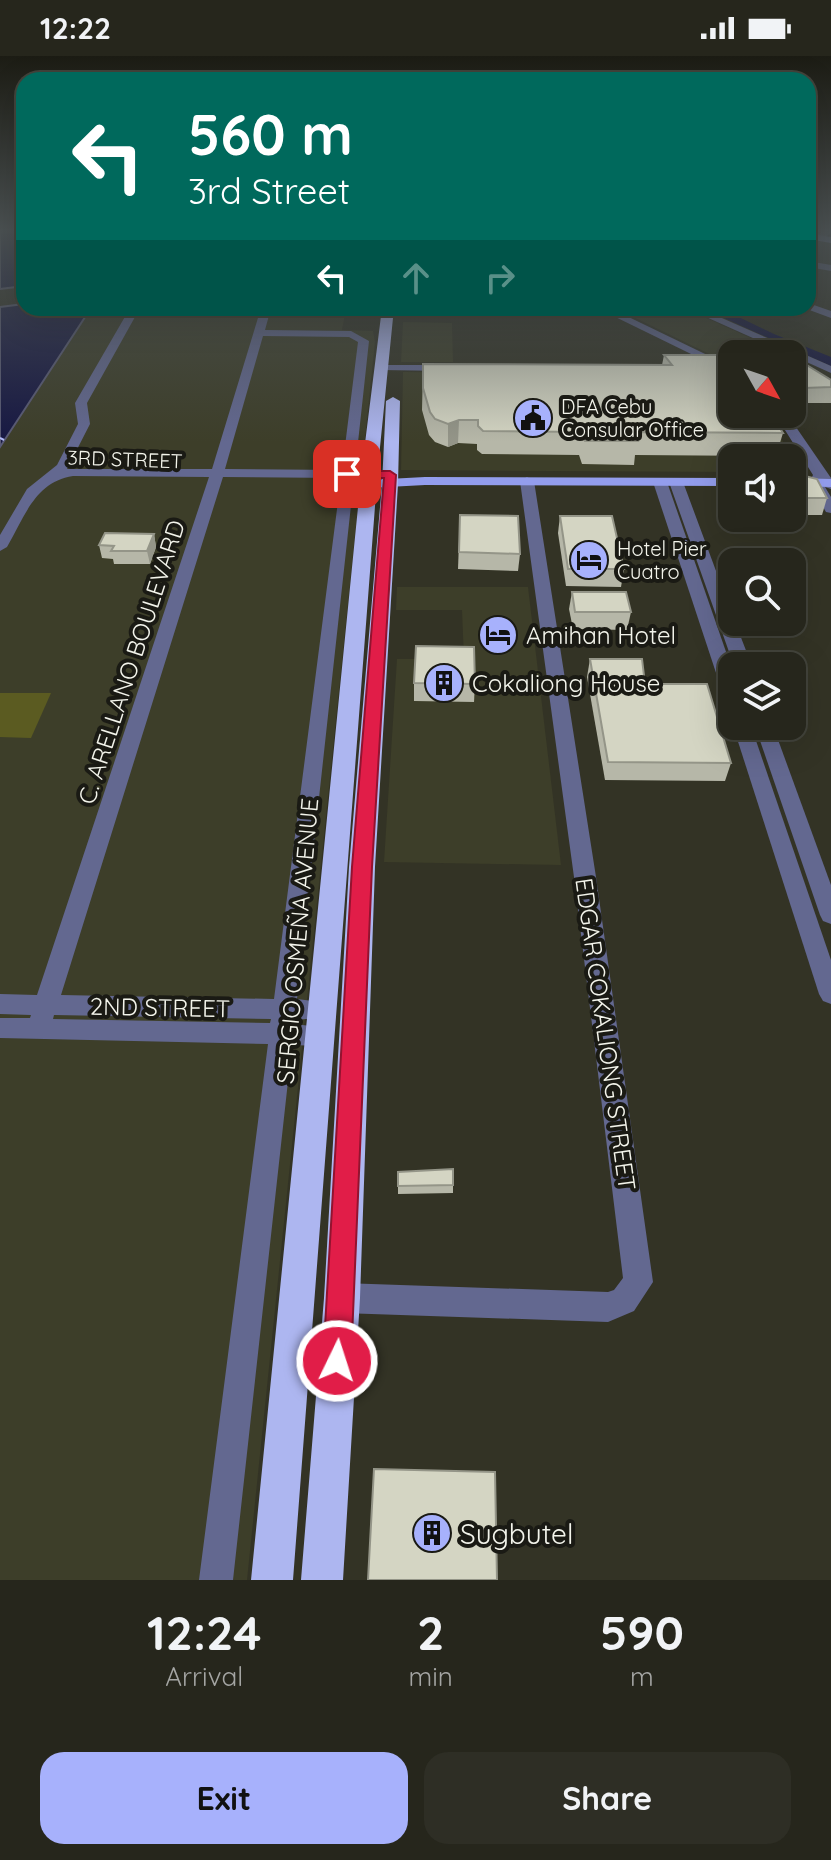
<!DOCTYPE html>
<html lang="en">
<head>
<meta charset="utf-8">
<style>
	body { margin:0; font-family:Quicksand,sans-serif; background:#2e2e25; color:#f1f3f6; height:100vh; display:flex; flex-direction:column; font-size:30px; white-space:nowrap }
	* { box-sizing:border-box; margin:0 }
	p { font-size:26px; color:#a4a5a3 }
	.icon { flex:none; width:44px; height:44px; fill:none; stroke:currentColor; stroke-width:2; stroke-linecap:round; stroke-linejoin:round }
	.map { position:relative; height:1524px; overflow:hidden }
	.panel { display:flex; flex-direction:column; background:#26261c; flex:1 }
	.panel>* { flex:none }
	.banner { position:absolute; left:16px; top:16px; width:800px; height:244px; border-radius:24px; box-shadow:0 8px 32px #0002,0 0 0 2px #42433b; background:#00695c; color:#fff; overflow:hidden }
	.needle { width:52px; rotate:130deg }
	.tools { position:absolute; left:718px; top:284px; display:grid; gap:16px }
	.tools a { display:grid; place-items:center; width:88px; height:88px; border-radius:16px; background:#26261c; box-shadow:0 8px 32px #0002,0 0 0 2px #42433b; font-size:40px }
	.pin { position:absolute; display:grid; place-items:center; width:68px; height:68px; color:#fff; margin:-34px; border-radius:16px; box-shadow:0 4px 12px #0006 }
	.me { position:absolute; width:88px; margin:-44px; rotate:4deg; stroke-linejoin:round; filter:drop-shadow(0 0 6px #0008) }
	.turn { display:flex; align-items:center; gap:28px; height:168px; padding:0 40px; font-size:36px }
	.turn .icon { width:104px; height:104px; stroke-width:2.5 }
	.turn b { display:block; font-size:56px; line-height:68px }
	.lanes { display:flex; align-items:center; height:76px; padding:0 40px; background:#0003; justify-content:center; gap:40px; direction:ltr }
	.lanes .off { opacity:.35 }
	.eta { display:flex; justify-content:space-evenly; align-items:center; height:136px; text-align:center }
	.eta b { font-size:48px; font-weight:700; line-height:56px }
	.primary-button { display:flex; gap:16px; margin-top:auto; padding:16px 40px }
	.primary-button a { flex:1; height:92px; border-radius:24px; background:#a7b1fc; color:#111; font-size:32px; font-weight:700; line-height:92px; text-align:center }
	.primary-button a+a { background:#2e2e25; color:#f1f3f6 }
	.status { display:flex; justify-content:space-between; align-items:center; height:56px; padding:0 40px; background:#26261c; direction:ltr }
	.status svg { height:22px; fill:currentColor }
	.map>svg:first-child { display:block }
</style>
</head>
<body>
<div class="status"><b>12:22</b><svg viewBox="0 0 49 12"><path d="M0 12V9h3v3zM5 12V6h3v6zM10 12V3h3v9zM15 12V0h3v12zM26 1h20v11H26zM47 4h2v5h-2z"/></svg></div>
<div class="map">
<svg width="831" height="1524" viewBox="0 0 831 1524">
	<rect width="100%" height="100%" fill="#333325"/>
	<!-- built -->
	<g fill="#3d3e29">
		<polygon points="91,252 362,252 346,253 342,274 373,275 375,286 247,1524 0,1524 0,391"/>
		<polygon points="615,252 684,252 786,298 732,298 730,308"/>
		<polygon points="403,266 452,267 453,306 401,306"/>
		<polygon points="403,316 723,318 732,358 767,358 801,416 792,416 792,402 732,402 732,416 401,414"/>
		<polygon points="397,531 528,531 561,809 384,806 397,603 464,603 462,554 396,554"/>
	</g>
	<!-- forest -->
	<polygon fill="#5b5b21" points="0,637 51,637 31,682 0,681"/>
	<!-- water -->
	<g fill="#171843" stroke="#595a75" stroke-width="2">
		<polygon points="0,172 24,172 24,230 0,233"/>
		<polygon points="24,248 24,252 91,252 0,391 0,251"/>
	</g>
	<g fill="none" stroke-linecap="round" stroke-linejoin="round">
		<!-- river -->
		<polygon fill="#171843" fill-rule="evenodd" points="702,252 720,252 774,278 831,301 831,310"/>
		<!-- ferry -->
		<polyline stroke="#b4bdfb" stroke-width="2" stroke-dasharray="5 4" stroke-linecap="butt" points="0,382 4,384"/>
		<!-- minor -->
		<g fill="#636890" fill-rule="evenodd">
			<polygon points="827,172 831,172 831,177 822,184 816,184 816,180"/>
			<polygon points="808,205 831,209 831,215 808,211"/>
			<polygon points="808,247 831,255 831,262 804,252 808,252"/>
			<path d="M130,252H140L87,347L90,368L67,413H212L261,252H271L265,274L351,275L369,285L355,414L363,418L354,422L297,943L329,947L333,954L329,961L295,964L294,968L328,972L331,979L328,986L319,990L292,989L233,1524H199L268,988L0,982V962H30L31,959L0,958V938L37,939L209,421L73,420C35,426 25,460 7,491L0,495V479L27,433L57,409L78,368L75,347ZM263,280L349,281L358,286L342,414L225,413ZM223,421L341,422L274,943L61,939ZM54,959L271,963L270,967L53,963Z"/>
			<polygon points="597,252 610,252 732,311 732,318"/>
			<polygon points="686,252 699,252 831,310 831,317"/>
			<polygon points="384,309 448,309 454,312 448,315 380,314 380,310"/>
			<polygon points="775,358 787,358 831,422 831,433 825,431 831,441 831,457 826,456 809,427 813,419"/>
			<polygon points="527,421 534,425 596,821 653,1226 634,1255 608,1266 342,1257 332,1252 327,1242 332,1232 342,1227 608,1236 614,1234 623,1222 574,821 520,425"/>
			<polygon points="655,423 667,426 732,613 732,644 723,638 653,426"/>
			<polygon points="671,423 683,426 732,558 732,566 735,566 752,610 734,610 669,426"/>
			<polygon points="733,670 751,670 831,904 831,948 823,945 819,938"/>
			<polygon points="755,670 773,670 831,829 831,868 823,865 820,859"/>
		</g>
		<!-- major -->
		<g fill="#939ded" fill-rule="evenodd">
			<polygon points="808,177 831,181 831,187 808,183"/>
			<polygon points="425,421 732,422 732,430 425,429 369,432 362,428 369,424"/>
			<polygon points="792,422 831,423 831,431 792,430"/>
		</g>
		<!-- highway -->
		<g fill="#adb6f0" fill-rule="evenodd">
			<polygon points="382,252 394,252 378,411 293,1524 251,1524 362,411"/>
			<polygon points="393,341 400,345 398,428 375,811 360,1242 343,1524 301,1524 324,1242 349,811 382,428 386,345"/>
		</g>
	</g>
	<!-- wall -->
	<g fill="#b6b7a8">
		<polygon points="139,252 163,252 160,258 140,257"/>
		<polygon points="664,299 783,377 776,400 635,399 634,409 582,408 579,399 482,398 477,394 477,388 458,387 448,391 435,386 429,379 422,354 423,308 662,309"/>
		<polygon points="792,300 831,324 831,347 799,347 795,340 792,338"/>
		<polygon points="792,420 827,442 822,459 792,459"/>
		<polygon points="460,459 520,498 518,515 458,513"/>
		<polygon points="560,460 624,513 621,531 566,530 558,477"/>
		<polygon points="154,478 156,491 150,508 114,508 113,503 102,502 99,489"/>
		<polygon points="572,536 631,556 627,574 573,573 569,553"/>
		<polygon points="590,603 645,628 731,707 725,725 605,724 587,621"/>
		<polygon points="414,627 475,628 474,646 414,645"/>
		<polygon points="398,1116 453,1129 453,1137 398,1138"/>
	</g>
	<!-- shaded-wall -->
	<g fill="#949588">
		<polygon points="459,364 458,387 448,391 448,368"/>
		<polygon points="154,478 156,491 150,508 147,495"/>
	</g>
	<!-- building -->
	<g fill="#d4d5c3" stroke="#949588" stroke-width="2">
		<polygon points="664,299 727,299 732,302 732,358 771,358 783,377 636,376 638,385 585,385 582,376 483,375 478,370 478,364 459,364 448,368 435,363 430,356 423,332 423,308 672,309"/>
		<polygon points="792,300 831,324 831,331 804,332 799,325 792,320"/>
		<polygon points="792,420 805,420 817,423 827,442 792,442"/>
		<polygon points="460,459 518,460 520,498 459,496"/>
		<polygon points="560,460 612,460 624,513 568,513"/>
		<polygon points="105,477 154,478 147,495 111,495 114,490 99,489"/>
		<polygon points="572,536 626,536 631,556 575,556"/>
		<polygon points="416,590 474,591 475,628 414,627"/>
		<polygon points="590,603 642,603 645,628 707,628 731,707 608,706"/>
		<polygon points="453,1113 453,1129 398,1130 398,1116"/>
		<polygon points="374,1413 495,1416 497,1524 368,1524"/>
	</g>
	<!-- sky -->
	<linearGradient id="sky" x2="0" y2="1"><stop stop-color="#1c1c14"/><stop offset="0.45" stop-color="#4a5051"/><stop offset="1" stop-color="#4a5051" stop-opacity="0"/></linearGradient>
	<rect width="831" height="386" fill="url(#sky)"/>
	<!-- route -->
	<polygon fill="#e11d48" stroke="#92132f" stroke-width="2" points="342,415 390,415 396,419 372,811 351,1305 347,1315 337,1319 328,1315 323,1305 352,811 384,422 347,422 341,418"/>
	<!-- icons -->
	<defs>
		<g id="civic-disc" transform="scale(2)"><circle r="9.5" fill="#a7b1fc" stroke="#1a1a14"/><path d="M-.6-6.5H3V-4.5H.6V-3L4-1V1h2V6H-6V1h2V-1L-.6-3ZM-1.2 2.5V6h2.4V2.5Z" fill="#111"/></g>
		<g id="hotel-disc" transform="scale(2)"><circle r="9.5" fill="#a7b1fc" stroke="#1a1a14"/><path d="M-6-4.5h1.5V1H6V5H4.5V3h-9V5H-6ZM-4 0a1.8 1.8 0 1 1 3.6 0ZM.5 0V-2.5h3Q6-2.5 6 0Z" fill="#111"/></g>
		<g id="building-disc" transform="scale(2)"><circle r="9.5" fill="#a7b1fc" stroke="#1a1a14"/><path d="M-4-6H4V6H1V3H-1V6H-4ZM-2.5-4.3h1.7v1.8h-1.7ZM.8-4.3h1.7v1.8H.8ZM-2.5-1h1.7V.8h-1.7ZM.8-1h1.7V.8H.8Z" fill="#111"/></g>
	</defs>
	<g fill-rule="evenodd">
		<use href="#civic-disc" x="533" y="362"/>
		<use href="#hotel-disc" x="589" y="504"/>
		<use href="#hotel-disc" x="498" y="579"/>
		<use href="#building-disc" x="444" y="627"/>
		<use href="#building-disc" x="432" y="1477"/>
	</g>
	<g text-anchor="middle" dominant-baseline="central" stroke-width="8" stroke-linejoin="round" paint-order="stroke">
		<!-- far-poi labels -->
		<g font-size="20" fill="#f3f4eb" stroke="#1a1a14" text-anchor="start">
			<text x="561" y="350">DFA Cebu<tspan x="561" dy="23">Consular Office</tspan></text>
			<text x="617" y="492">Hotel Pier<tspan x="617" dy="23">Cuatro</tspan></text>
		</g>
		<!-- far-street labels -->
		<g font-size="20" fill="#f3f4eb" stroke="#1a1a14">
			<text transform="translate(125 403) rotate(2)">3RD STREET</text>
		</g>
		<!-- poi labels -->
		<g font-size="24" fill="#f3f4eb" stroke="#1a1a14" text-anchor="start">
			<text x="526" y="579">Amihan Hotel</text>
			<text x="472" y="627">Cokaliong House</text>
		</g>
		<!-- street labels -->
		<g font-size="24" fill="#f3f4eb" stroke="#1a1a14">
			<text transform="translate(131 606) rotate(-72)">C. ARELLANO BOULEVARD</text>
			<text transform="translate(297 885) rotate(-85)">SERGIO OSMEÑA AVENUE</text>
			<text transform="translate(160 951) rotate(1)">2ND STREET</text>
			<text transform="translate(606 978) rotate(82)">EDGAR COKALIONG STREET</text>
		</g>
		<!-- near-poi labels -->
		<g font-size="28" fill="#f3f4eb" stroke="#1a1a14" text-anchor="start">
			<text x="460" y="1477">Sugbutel</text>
		</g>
	</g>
</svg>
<div class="tools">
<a><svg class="needle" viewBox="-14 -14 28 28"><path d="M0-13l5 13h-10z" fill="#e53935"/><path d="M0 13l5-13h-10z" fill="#a4a5a3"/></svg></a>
<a><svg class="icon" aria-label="sound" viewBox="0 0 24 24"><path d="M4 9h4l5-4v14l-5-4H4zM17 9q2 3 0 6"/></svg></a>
<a><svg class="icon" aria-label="search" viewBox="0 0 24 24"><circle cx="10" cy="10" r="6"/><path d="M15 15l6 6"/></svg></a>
<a><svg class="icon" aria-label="layers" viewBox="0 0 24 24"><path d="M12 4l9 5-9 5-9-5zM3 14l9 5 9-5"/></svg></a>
</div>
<div class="pin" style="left:347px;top:418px;background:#d93025"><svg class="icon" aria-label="arrive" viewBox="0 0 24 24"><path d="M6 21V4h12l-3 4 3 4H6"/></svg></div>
<svg class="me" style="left:337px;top:1305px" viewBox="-20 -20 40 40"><circle r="17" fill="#e11d48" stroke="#fff" stroke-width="3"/><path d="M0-11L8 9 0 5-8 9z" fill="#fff"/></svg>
<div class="banner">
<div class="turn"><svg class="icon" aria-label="left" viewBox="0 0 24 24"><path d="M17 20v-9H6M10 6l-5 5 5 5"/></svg><div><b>560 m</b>3rd Street</div></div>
<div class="lanes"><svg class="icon" aria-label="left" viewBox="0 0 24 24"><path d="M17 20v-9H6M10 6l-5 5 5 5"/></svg><svg class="icon off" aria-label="ahead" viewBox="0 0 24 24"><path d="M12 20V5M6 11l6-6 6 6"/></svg><svg class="icon off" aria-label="right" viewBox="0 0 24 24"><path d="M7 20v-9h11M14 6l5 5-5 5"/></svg></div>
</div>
</div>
<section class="panel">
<div class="eta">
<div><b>12:24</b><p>Arrival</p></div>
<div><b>2</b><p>min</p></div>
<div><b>590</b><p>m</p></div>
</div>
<div class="primary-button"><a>Exit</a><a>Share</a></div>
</section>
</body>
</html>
